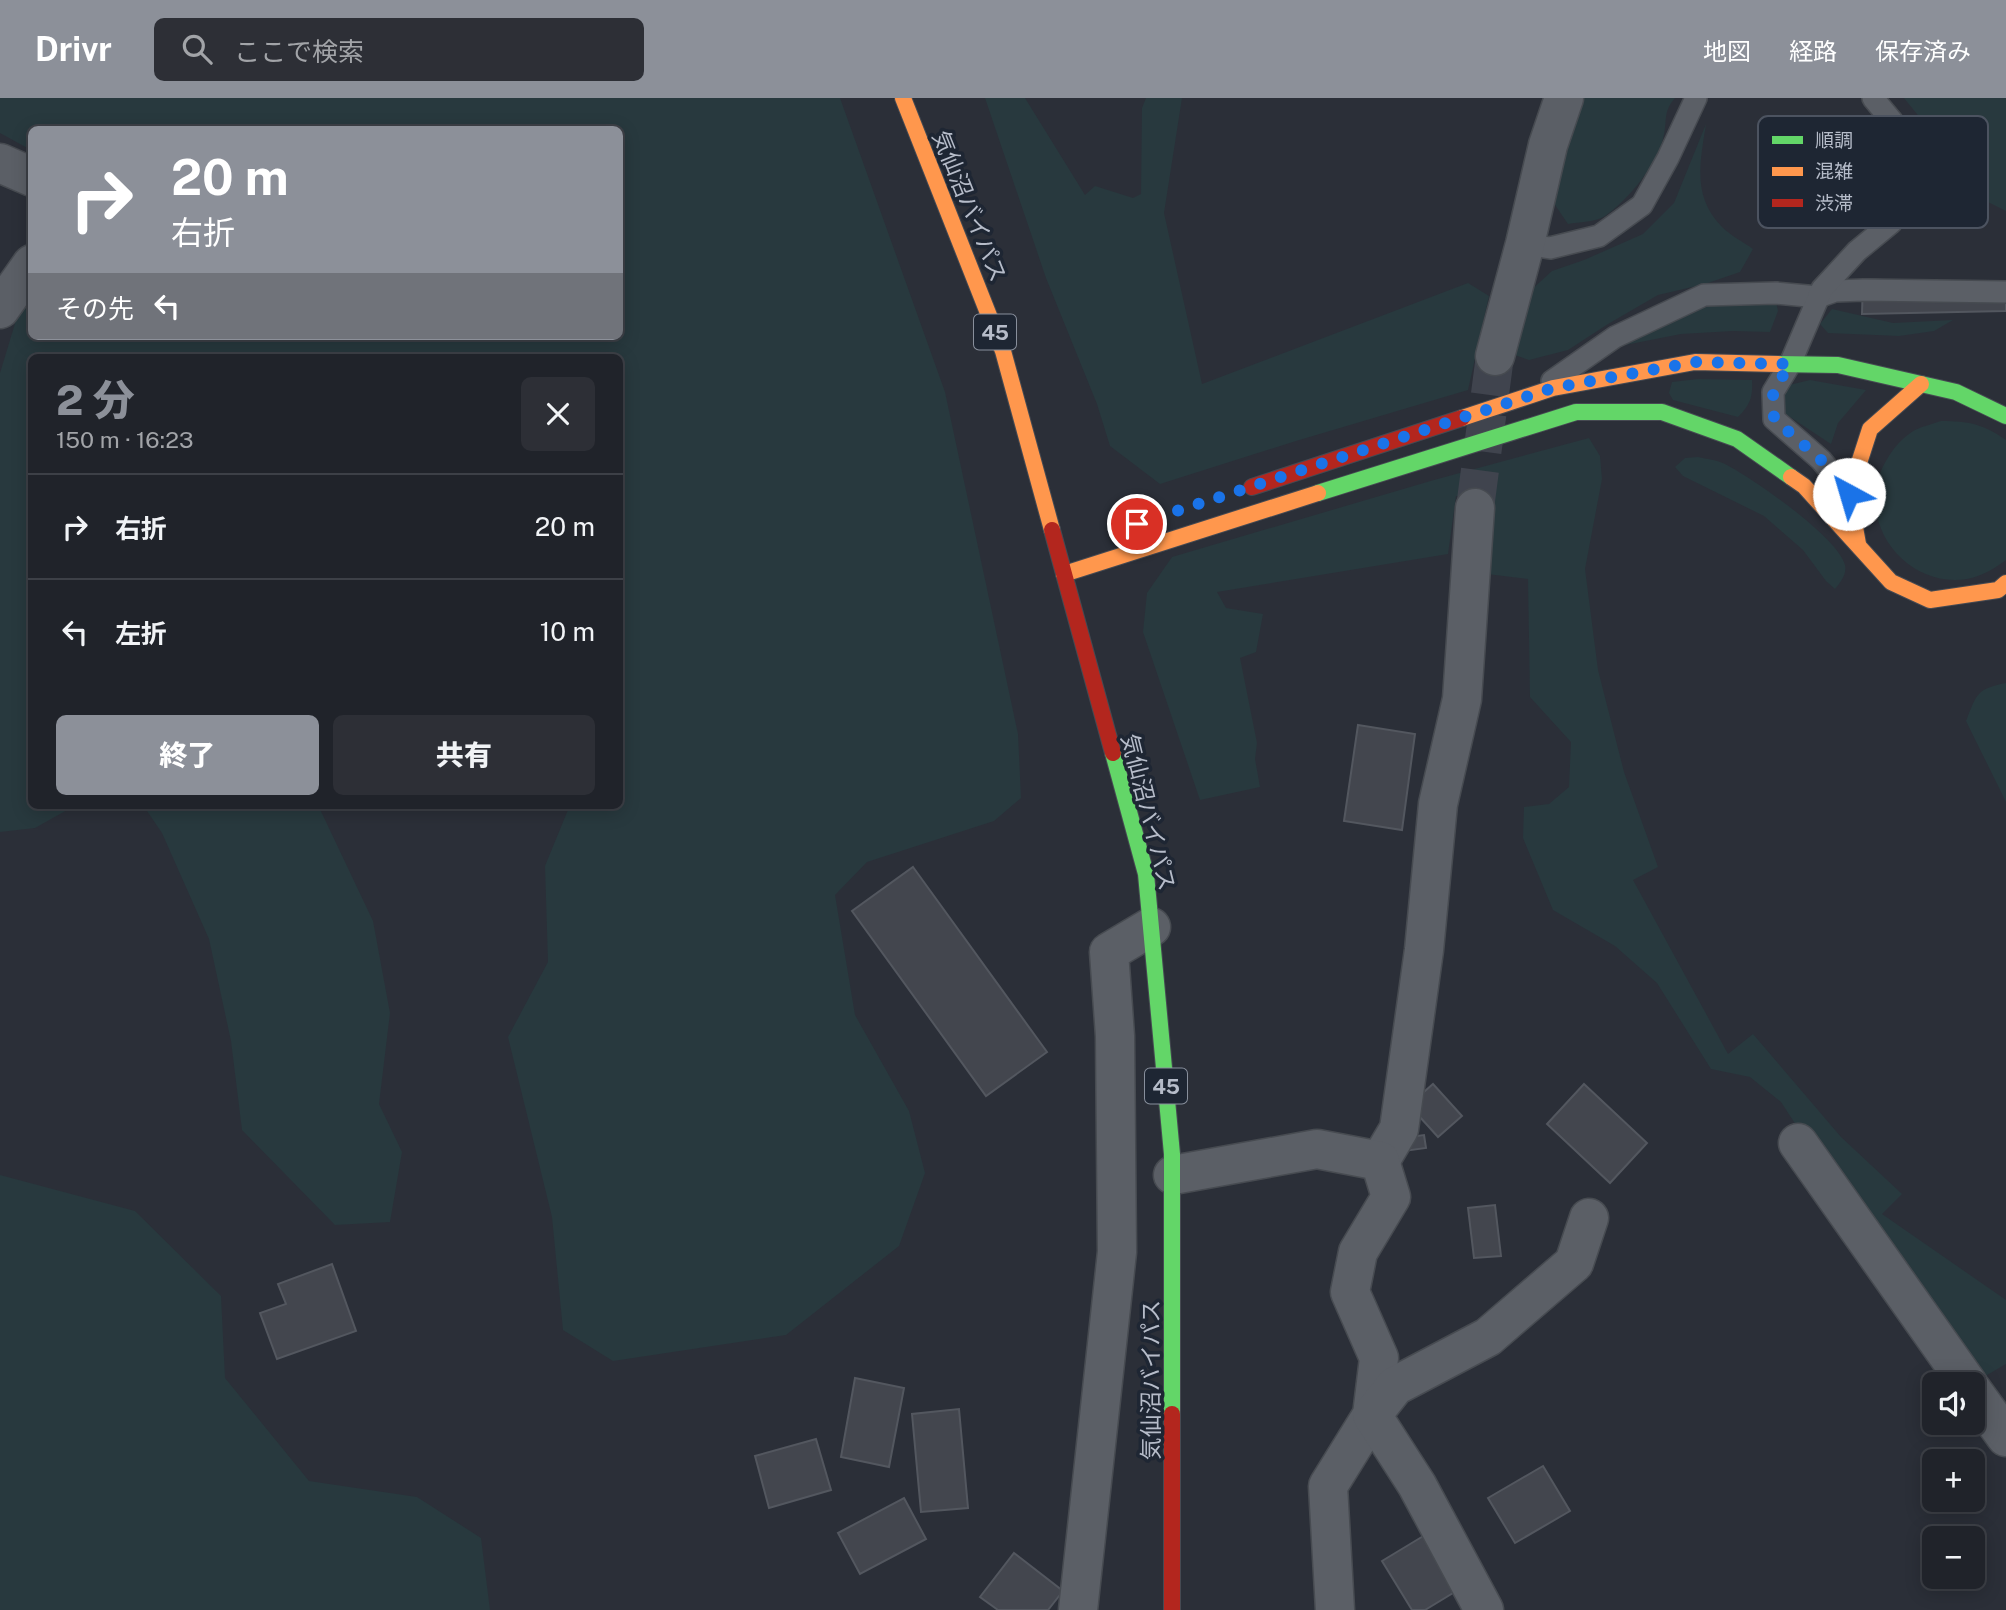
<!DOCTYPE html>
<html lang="ja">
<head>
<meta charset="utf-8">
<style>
	body { margin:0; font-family:"Public Sans","Noto Sans JP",sans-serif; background:#2d2f36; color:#f1f3f6; height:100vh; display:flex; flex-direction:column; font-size:26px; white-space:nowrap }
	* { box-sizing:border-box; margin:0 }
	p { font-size:23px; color:#a2a4a8 }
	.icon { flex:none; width:38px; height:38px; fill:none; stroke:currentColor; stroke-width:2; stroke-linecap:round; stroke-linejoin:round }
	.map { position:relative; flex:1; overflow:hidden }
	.details { position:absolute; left:28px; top:256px; width:595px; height:455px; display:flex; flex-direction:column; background:#20232a; border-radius:10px; box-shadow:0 4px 18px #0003,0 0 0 2px #3d4047 }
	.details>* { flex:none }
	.guide { position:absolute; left:28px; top:28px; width:595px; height:214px; border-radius:10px; box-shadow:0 4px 18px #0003,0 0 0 2px #3d4047; background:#8c9099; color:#fff; overflow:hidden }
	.buttons { position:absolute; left:1922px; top:1274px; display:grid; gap:14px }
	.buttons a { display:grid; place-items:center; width:63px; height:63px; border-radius:10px; background:#20232a; box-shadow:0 4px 18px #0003,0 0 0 2px #3d4047; font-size:35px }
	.pin { position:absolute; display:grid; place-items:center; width:60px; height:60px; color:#fff; margin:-30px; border:4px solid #fff; border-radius:50%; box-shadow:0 2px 7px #0007 }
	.me { position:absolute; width:77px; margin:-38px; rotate:321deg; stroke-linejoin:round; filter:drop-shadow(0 0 5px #0008) }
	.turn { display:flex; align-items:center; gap:24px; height:147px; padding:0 28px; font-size:32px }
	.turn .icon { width:91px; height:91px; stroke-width:2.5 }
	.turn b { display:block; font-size:49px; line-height:60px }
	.then { display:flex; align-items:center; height:66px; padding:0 28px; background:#0003; gap:14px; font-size:26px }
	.round { display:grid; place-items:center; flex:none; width:74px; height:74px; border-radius:10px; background:#2d2f36 }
	.overview { display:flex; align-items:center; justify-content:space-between; height:119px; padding:0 28px }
	h1 { font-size:42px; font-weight:800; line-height:52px; color:#8c9099 }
	.primary-button { display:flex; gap:14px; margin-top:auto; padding:14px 28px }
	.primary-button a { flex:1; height:80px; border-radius:10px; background:#8c9099; color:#fff; font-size:28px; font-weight:800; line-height:80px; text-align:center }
	.primary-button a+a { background:#2d2f36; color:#f1f3f6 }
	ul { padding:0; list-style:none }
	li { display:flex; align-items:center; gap:21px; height:105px; padding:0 28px; border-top:2px solid #3d4047 }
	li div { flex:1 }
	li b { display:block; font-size:26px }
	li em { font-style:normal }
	header { display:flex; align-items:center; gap:42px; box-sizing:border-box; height:98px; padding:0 35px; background:#8c9099; color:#fff }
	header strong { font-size:33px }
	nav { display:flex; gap:38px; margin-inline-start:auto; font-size:24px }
	.search { width:490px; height:63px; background:#2d2f36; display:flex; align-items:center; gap:18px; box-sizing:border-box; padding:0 24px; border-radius:10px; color:#a2a4a8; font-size:26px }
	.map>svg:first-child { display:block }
</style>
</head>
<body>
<header>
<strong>Drivr</strong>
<div class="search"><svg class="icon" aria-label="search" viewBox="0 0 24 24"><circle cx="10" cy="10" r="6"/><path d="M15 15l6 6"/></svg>ここで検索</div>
<nav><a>地図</a><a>経路</a><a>保存済み</a></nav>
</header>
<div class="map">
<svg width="2006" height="1512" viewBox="0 0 2006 1512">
	<rect width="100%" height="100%" fill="#2b2f38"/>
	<!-- green -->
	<g fill="#28393e">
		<polygon points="0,0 840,0 945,294 1018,636 1021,700 994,723 867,764 835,797 855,917 909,1013 925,1075 899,1148 786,1237 613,1263 563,1232 552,1119 508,939 548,864 545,768 570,707 620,707 620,259 32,259 32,707 76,707 35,730 0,734 0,275 17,219 31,204 32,238 620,238 620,32 32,32 31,52 0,35"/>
		<polygon points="985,0 1025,0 1085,97 1095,88 1133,100 1141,96 1142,10 1146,0 1182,0 1164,115 1202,286 1468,185 1489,198 1468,292 1296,343 1160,386 1110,348 1097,306 1046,180"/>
		<path d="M1582,0H1675C1662,15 1668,23 1663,41C1656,68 1628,102 1605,118C1596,124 1579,124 1568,126L1553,104L1552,81Z"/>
		<polygon points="1904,0 2006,0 2006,113 1950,85 1921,21"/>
		<path d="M1706,26C1700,65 1692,98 1722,129C1730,137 1743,144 1753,151L1740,174L1705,186L1658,197L1608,226L1568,252L1529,262L1515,257L1529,194L1552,173L1584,162L1643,136L1674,105Z"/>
		<polygon points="1709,202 1776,204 1778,213 1770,234 1733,233 1681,236 1610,250"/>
		<polygon points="1832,211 1893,225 1953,222 1934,233 1899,238 1828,235 1820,226"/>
		<path d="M1698,281L1752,282C1753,299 1750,307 1738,319L1673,302L1669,295L1672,284Z"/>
		<polygon points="1810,282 1866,292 1838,325 1831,346 1784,315 1778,300 1785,288"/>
		<path d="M1941,323C1969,323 1983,326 2006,342V462C1994,471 1982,478 1967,481C1903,491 1852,419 1886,363C1893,350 1903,339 1915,332C1923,328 1933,326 1941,323Z"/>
		<polygon points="1589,340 1600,358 1602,381 1585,471 1598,572 1624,674 1658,769 1633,782 1728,956 1753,936 1841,1039 1902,1096 1882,1116 2006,1202 2006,1266 1975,1284 1813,1053 1781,1004 1750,979 1711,971 1657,885 1615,848 1553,812 1523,740 1524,709 1549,706 1569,689 1571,644 1530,599 1528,481 1487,476 1494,404 1456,398 1448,456 1217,494 1226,510 1263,516 1256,554 1240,560 1257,645 1255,661 1260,689 1200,702 1143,534 1147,495 1172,459 1434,382"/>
		<path d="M1698,359C1707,361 1717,362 1725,366C1751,379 1838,439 1845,467C1847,476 1841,484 1835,491L1826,483L1803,452L1764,418L1683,378L1675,369L1685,360Z"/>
		<path d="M2006,585V704L1966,623C1977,596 1976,591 2006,585Z"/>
		<polygon points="143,707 318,707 373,823 390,915 379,1006 402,1054 390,1124 335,1127 242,1032 231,943 209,841 162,735"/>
		<polygon points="0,1077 135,1113 221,1198 225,1280 309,1383 417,1399 481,1440 490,1512 0,1512"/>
	</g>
	<!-- building -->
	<g fill="#43464e" stroke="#53575f" stroke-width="2">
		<polygon points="1863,181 2006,188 2006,213 1862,216"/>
		<polygon points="1358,627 1415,636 1402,732 1344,723"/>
		<polygon points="913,769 1047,954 986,998 852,813"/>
		<polygon points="1433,986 1462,1018 1438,1039 1409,1007"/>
		<polygon points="1584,986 1647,1045 1610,1085 1547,1026"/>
		<polygon points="1424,1037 1426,1050 1404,1053 1402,1040"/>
		<polygon points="1495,1107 1501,1158 1474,1160 1468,1110"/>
		<polygon points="332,1166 356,1233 277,1261 260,1215 286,1206 278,1186"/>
		<polygon points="855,1280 904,1290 889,1369 841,1359"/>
		<polygon points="959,1311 968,1410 921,1414 912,1316"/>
		<polygon points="816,1341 831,1392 769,1410 755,1358"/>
		<polygon points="1543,1368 1570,1413 1515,1445 1488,1400"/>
		<polygon points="904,1400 926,1441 860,1476 838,1435"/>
		<polygon points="1425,1437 1458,1492 1425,1512 1412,1512 1382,1463"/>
		<polygon points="1014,1455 1063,1493 1048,1512 998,1512 980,1499"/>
	</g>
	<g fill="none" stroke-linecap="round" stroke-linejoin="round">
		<!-- street-tunnel -->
		<polyline stroke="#40444e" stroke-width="38" stroke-dasharray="38 19" stroke-linecap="butt" points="1475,410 1495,258"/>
		<!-- lane casing -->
		<g stroke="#474b51" stroke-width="24">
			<g id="lane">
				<polyline points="1525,146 1550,150 1599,138 1642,107 1668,60 1696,0"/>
				<polyline points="1552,283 1615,239 1704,197 1776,195 1818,199 1835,193 1864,192 2006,194"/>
				<polyline points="1849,396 1821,362 1774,321 1773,294 1790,266 1822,191 1857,153 1891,125 1908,64 1892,23 1873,0"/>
			</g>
		</g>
		<!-- street casing -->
		<g stroke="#474b51" stroke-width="41">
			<g id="street">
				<polyline points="0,65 32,79"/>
				<polyline points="0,211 32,166"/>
				<polyline points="1495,258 1525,146 1548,47 1564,0"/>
				<polyline points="1798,1045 1968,1286"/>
				<polyline points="1380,1063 1399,1031 1424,852 1438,706 1462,601 1475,410"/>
				<polyline points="1173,1077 1317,1051 1380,1063 1391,1099 1358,1154 1350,1194 1379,1260 1372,1317 1328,1388 1335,1512"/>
				<polyline points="1972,1292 2006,1339"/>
				<polyline points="1078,1512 1117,1154 1115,938 1109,854 1151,829"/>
				<polyline points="1484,1512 1417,1387 1372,1317 1395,1288 1488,1239 1574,1165 1589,1120"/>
			</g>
		</g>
		<!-- fast casing -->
		<g stroke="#464a52" stroke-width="18">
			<g id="fast">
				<polyline points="1778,266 1838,267 1956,294 2006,318"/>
				<polyline points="1318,395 1576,314 1662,314 1737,341 1791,379"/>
				<polyline points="1113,655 1146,776 1172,1056 1172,1316"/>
			</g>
		</g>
		<!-- slow casing -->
		<g stroke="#464a52" stroke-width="18">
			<g id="slow">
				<polyline points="903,0 1003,253 1052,432"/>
				<polyline points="1462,320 1553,290 1695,264 1778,266"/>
				<polyline points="1791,379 1804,388 1891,484 1930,502 1998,492 2006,485"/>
				<polyline points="1858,446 1849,396 1870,331 1921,286"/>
				<polyline points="1064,476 1318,395"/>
			</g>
		</g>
		<!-- jam casing -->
		<g stroke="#464a52" stroke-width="18">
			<g id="jam">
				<polyline points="1252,389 1462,320"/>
				<polyline points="1052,432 1113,655"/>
				<polyline points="1172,1316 1172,1512"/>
			</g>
		</g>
		<!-- lane -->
		<use href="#lane" stroke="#5b5f66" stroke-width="21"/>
		<!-- street -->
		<use href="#street" stroke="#5b5f66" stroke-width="38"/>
		<!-- fast -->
		<use href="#fast" stroke="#63d668" stroke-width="16"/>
		<!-- slow -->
		<use href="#slow" stroke="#ff974d" stroke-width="16"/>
		<!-- jam -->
		<use href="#jam" stroke="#b3261e" stroke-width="16"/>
	</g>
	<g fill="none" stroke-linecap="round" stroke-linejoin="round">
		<!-- route -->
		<polyline stroke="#1a73e8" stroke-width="12" stroke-dasharray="0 21.6" points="1137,426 1553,290 1695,264 1790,266 1773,294 1774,321 1821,362 1849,396"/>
	</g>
	<g text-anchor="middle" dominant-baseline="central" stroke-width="7" stroke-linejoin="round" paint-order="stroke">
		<!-- shield labels -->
		<g fill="#1e2633" stroke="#888f9c" stroke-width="2">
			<rect x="974" y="216.5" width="42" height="35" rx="5"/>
			<rect x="1145" y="970.5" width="42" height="35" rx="5"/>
		</g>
		<g font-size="21" font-weight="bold" fill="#b6bcc9">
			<text x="995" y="234">45</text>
			<text x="1166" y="988">45</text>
		</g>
		<!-- street labels -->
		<g font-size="23" fill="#b6bcc9" stroke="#1e2633">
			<text transform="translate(970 108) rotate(68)">気仙沼バイパス</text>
			<text transform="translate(1149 714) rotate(76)">気仙沼バイパス</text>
			<text transform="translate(1150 1282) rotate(-90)">気仙沼バイパス</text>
		</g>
	</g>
	<!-- legend -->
	<rect x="1758" y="18" width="230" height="112" rx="10" fill="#1e2633" stroke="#4c5360" stroke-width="2"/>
	<rect x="1772" y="38" width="31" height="8" fill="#63d668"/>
	<rect x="1772" y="69" width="31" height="9" fill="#ff974d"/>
	<rect x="1772" y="101" width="31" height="8" fill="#b3261e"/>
	<g font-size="19" fill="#b6bcc9">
		<text x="1815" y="49">順調</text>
		<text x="1815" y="80">混雑</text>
		<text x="1815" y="112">渋滞</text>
	</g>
</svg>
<div class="buttons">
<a><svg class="icon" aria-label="sound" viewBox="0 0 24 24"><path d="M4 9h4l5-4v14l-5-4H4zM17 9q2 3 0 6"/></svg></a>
<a>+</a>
<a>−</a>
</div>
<div class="pin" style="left:1137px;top:426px;background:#d93025"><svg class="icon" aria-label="arrive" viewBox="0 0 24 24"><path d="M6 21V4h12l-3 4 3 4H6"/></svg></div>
<svg class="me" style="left:1849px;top:396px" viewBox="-20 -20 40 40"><circle r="19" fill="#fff"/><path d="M0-13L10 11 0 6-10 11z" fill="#1a73e8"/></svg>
<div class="guide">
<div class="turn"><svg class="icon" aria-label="right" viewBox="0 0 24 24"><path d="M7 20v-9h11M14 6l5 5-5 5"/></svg><div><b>20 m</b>右折</div></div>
<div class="then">その先<svg class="icon" aria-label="left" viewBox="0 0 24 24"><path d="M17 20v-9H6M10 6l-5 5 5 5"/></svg></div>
</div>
<section class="details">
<div class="overview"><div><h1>2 分</h1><p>150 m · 16:23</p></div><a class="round"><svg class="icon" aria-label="close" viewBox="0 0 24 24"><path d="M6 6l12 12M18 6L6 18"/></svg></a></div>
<ul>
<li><svg class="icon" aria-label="right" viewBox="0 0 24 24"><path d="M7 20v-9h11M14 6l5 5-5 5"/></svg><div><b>右折</b></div><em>20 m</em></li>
<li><svg class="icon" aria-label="left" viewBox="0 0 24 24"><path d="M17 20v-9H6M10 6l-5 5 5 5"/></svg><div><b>左折</b></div><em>10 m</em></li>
</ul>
<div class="primary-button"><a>終了</a><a>共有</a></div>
</section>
</div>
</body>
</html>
